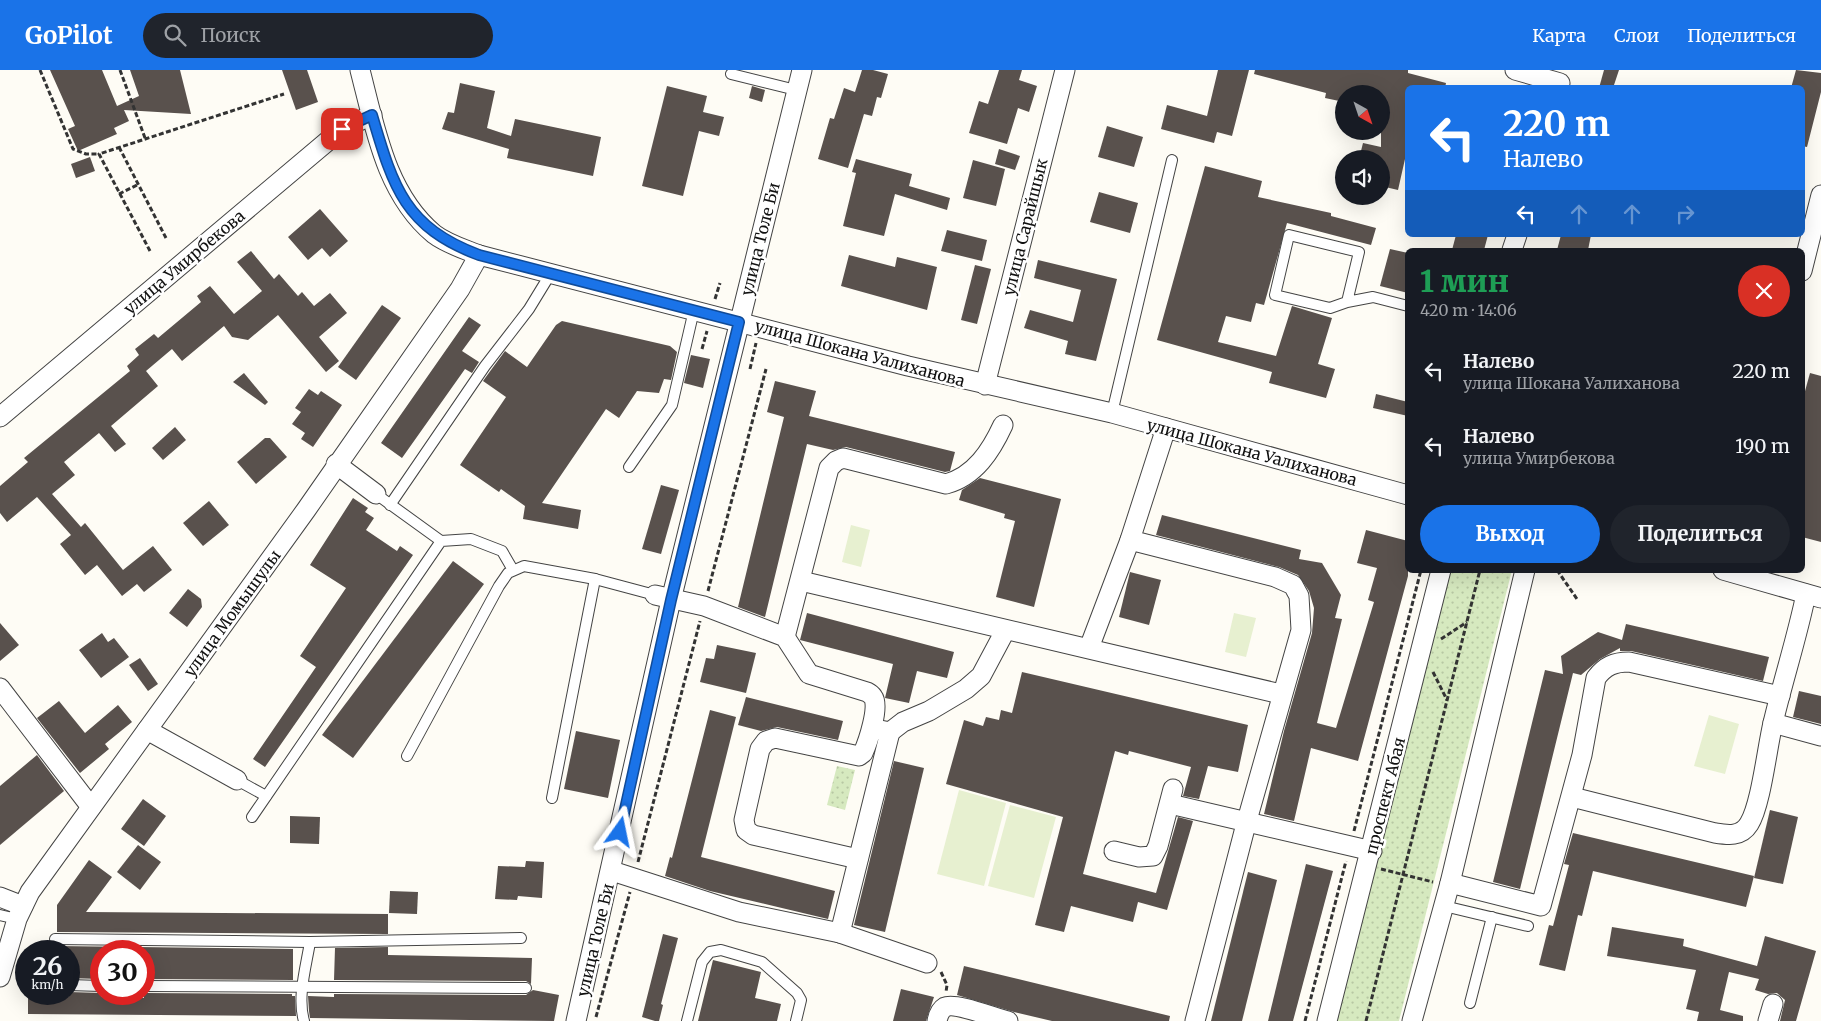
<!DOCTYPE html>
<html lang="ru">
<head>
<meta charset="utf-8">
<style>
	body { margin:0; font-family:Merriweather,serif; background:#20242c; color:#f1f3f6; height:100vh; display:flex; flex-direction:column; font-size:19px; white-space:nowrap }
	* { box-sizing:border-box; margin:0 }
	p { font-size:16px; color:#9ea1a6 }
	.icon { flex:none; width:28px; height:28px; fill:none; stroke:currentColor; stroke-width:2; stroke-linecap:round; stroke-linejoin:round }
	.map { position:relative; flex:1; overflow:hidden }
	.details { position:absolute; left:1405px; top:178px; width:400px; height:325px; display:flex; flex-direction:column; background:#171b24; border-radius:8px; box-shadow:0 5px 20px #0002 }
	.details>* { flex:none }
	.hud { position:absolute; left:1405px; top:15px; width:400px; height:152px; border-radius:8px; box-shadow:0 5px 20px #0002; background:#1a73e8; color:#fff; overflow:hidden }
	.needle { width:32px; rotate:140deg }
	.controls { position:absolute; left:1335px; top:15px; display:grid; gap:10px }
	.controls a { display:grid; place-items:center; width:55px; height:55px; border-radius:50%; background:#171b24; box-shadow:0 5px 20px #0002; font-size:25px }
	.speed { position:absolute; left:15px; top:870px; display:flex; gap:10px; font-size:25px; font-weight:700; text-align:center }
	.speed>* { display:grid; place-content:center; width:65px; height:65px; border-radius:50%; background:#171b24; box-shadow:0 5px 20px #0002; line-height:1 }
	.speed small { font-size:12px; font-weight:400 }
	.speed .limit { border:8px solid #d22; background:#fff; color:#111 }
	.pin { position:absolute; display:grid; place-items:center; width:42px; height:42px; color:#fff; margin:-21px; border-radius:10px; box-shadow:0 2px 8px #0006 }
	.me { position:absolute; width:55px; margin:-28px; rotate:12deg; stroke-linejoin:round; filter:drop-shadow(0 0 4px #0008) }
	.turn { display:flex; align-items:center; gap:18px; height:105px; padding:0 15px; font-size:22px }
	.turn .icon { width:65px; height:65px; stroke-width:2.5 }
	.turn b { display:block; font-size:35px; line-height:42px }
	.lanes { display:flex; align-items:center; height:48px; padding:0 15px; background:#0003; justify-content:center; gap:25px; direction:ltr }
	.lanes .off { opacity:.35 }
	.round { display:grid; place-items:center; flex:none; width:52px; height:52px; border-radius:26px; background:#20242c }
	.summary { display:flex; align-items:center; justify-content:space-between; height:85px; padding:0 15px }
	h1 { font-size:30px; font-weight:800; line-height:38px; color:#1e9e55 }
	.button { display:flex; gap:10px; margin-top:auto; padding:10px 15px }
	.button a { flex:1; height:58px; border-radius:30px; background:#1a73e8; color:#fff; font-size:20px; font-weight:800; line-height:58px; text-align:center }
	.button a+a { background:#20242c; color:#f1f3f6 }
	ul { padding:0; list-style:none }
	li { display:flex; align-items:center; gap:15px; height:75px; padding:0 15px }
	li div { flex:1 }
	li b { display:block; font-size:19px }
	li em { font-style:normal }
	header { display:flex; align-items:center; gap:30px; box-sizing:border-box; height:70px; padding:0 25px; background:#1a73e8; color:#fff }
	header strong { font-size:24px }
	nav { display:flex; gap:28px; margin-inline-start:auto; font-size:18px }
	.search { width:350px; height:45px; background:#20242c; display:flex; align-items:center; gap:12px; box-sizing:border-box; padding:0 18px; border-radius:28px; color:#9ea1a6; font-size:19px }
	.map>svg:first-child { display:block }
</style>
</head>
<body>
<header>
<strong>GoPilot</strong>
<div class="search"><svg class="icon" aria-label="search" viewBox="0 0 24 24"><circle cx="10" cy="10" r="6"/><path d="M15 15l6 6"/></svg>Поиск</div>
<nav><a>Карта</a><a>Слои</a><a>Поделиться</a></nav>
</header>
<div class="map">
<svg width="1821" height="951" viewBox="0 0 1821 951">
	<defs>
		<pattern id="grass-dots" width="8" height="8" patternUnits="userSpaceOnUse" patternTransform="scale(1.25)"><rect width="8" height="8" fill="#d6e9bf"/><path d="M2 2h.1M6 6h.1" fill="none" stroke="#b7c7a3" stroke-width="1.8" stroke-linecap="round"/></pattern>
	</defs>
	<rect width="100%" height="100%" fill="#fefcf5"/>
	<!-- grass -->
	<g fill="url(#grass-dots)">
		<polygon points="1443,500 1512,500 1399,951 1331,951"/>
		<polygon points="837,696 855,700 845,740 827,735"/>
	</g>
	<!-- pitch -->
	<g fill="#e7f0d0">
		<polygon points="851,455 870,460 861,497 842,492"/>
		<polygon points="1234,543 1256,548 1246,587 1225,582"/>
		<polygon points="1709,645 1739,654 1725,704 1694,696"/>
		<polygon points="959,720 1006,733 984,816 937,804"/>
		<polygon points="1010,735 1056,747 1034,828 988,816"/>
	</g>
	<!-- building -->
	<g fill="#59514d">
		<polygon points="50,0 102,0 117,36 139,26 130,0 180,0 191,44 124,40 129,51 114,58 117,64 78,81 68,59 75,56"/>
		<polygon points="282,0 307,0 318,32 296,40"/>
		<polygon points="862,0 873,0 888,4 881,28 877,27 872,46 864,44 848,98 818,89 830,48 834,49 844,18 855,22"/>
		<polygon points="999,0 1022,0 1019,10 1037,16 1029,42 1018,38 1007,74 969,63 979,31 988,34"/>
		<polygon points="1218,0 1249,0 1232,66 1217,62 1214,73 1161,59 1167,35 1207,46"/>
		<polygon points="1255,0 1408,0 1408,3 1446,13 1445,18 1408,18 1408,89 1405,89 1398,120 1381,116 1381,89 1359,89 1363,73 1381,77 1381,24 1344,24 1344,32 1325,28 1326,23 1254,4"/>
		<polygon points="1604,0 1619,0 1613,18 1599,18"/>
		<polygon points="1796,0 1821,3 1821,22 1807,77 1802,76 1802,18 1791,18"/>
		<polygon points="460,13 495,21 487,58 511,66 515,49 601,67 593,106 507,88 509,79 442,59 448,42 454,43"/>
		<polygon points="667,16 707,26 703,42 724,47 719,66 699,61 683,126 642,116"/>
		<polygon points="752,16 765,20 762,32 749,28"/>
		<polygon points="1107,56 1143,67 1134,97 1098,87"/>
		<polygon points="999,79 1020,86 1015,100 995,94"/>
		<polygon points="90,87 95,101 76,108 71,94"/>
		<polygon points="856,89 912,104 909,116 950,128 947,140 895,124 884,166 843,156 856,103 852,102"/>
		<polygon points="973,90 1005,99 996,136 963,128"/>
		<polygon points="1205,96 1262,111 1258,127 1331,143 1331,146 1376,158 1371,175 1287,153 1264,235 1256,233 1251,252 1226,246 1218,272 1276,286 1292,236 1332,248 1318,294 1335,299 1326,328 1269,313 1272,302 1157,270"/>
		<polygon points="1099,122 1138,133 1130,163 1090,152"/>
		<polygon points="320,139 348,171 330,187 322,178 308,190 288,167"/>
		<polygon points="947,160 987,170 982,191 941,181"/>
		<polygon points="1456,165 1488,165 1484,180 1452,180"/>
		<polygon points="1561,165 1591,165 1588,180 1557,180"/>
		<polygon points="1390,179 1408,183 1408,223 1380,216"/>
		<polygon points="251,181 274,209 279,204 298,226 302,222 314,236 330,223 347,243 319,267 339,291 326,302 278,245 248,270 232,267 224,256 182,291 172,279 146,301 158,316 111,356 126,374 115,382 99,363 64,392 75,405 52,424 81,457 85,453 123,500 153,476 172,500 144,522 137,514 122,526 97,495 85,505 60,474 71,465 37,427 7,452 0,443 0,416 28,392 24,388 130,301 127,296 139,285 135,279 154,264 158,268 201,232 197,226 210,216 234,244 262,221 237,192"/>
		<polygon points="849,185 895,197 897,187 937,197 927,240 841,216"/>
		<polygon points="1038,190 1117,209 1096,291 1065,284 1068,271 1024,258 1030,240 1073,252 1081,220 1034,208"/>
		<polygon points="975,195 991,199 977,254 961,250"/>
		<polygon points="382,235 401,248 356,310 338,297"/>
		<polygon points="469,247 481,255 462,281 479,292 472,303 465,299 402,388 381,373"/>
		<polygon points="562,251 670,276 677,282 671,310 664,309 659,323 637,321 619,348 606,339 542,433 581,440 578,459 523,449 525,436 501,419 499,422 460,395 506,327 483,311 491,300 505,281 527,297 556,255"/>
		<polygon points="691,285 710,289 703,318 684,313"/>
		<polygon points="244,303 268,332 265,335 233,312"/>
		<polygon points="1810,303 1821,306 1821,472 1802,467 1802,332"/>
		<polygon points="775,311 816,321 809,346 955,382 950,401 945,402 846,377 833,380 807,374 765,547 738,537 784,347 767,342"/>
		<polygon points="309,319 318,325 321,321 342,335 313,377 301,369 305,363 292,354 301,342 295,338"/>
		<polygon points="1376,324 1408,332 1408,346 1373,338"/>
		<polygon points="175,357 186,370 163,390 152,378"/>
		<polygon points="265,368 270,368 287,387 256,414 237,392"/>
		<polygon points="980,408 1061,429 1034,537 996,527 1015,451 1004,448 1005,444 959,430 962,420"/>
		<polygon points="661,415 679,420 661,484 642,479"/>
		<polygon points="353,428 368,438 365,442 374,448 366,460 397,481 400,476 413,485 265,697 253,689 316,597 300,586 346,518 310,495"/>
		<polygon points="209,431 229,455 203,476 183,453"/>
		<polygon points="1162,445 1301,480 1299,489 1322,493 1341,525 1335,548 1342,549 1317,653 1336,658 1374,532 1368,530 1377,498 1357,493 1366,460 1408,471 1408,506 1358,691 1311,678 1294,751 1264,744 1284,661 1312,563 1314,538 1309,521 1298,505 1279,497 1156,465"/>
		<polygon points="453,491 484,514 353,688 322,665"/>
		<polygon points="1130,502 1161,510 1149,555 1119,547"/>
		<polygon points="188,519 201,529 202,537 187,557 169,543"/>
		<polygon points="807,543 954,582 947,608 917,601 909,633 885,628 893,594 800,570"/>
		<polygon points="0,553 19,575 0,591"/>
		<polygon points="1626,554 1769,587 1763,611 1631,581 1620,581 1620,578 1600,589 1581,605 1573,603 1520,819 1493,812 1545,600 1563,604 1561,586 1598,562 1622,570"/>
		<polygon points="102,563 108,572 114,568 129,587 101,608 79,580"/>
		<polygon points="717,575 756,583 746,623 700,612 706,588 714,589"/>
		<polygon points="140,588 158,614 148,621 129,595"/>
		<polygon points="1022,602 1248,655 1238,702 1208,696 1199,729 1183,726 1191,697 1129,681 1128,685 1115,681 1083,804 1156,823 1178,747 1193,751 1167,840 1138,832 1133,852 1071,836 1064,862 1035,855 1063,747 946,714 964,650 983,656 986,647 999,650 1001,640 1012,643"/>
		<polygon points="1799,621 1821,626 1821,654 1793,647"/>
		<polygon points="746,627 843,651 838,670 777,657 761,661 738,655"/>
		<polygon points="59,631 85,663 118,635 132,652 105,674 109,679 80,703 37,648"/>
		<polygon points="710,640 736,647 701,787 835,821 828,849 710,821 665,806 670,787 672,788"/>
		<polygon points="576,661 620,670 608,728 564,719"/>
		<polygon points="37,685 64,721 0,775 0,716"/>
		<polygon points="894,691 924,698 885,862 854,855"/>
		<polygon points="143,729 166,746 144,776 121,759"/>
		<polygon points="1770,740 1798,747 1783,814 1754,808"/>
		<polygon points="290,746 320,747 319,774 290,773"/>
		<polygon points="1573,763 1754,806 1746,837 1593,801 1582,846 1578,845 1565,901 1539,895 1549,855 1553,856 1569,795 1564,794"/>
		<polygon points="138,775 161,792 140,820 117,802"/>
		<polygon points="89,790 112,807 86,842 388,844 388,864 57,862 57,835"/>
		<polygon points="526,791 544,792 542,828 518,826 517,830 495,829 498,796 525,797"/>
		<polygon points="1306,794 1333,801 1293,951 1268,951"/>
		<polygon points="1248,802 1277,810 1242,951 1211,951"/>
		<polygon points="390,821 418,822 417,844 389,843"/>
		<polygon points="1612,857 1684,869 1683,876 1757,896 1765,866 1816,881 1796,951 1780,951 1785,930 1777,923 1768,924 1755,920 1759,909 1729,902 1720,940 1743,946 1743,951 1697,951 1699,942 1686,939 1696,900 1607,886"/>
		<polygon points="663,864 678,868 661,934 663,935 659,951 655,951 642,947"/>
		<polygon points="57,876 293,879 293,910 144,909 144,881 101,881 101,909 69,908 69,881 57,881"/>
		<polygon points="388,877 388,885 532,888 531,914 526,911 334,910 335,878"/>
		<polygon points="713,890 761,902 755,928 781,934 777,951 698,951"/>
		<polygon points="964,896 1170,946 1169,951 1052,951 1014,942 957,925"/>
		<polygon points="901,919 934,927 926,951 893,951"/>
		<polygon points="533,920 559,925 554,951 310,948 309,941 308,926 334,927 334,924 526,925"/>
		<polygon points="69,922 101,923 101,927 144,928 144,923 292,924 292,926 295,926 296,946 28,944 28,927 69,927"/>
	</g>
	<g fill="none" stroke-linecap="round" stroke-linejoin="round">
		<!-- service casing -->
		<g stroke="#444" stroke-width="12">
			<g id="service">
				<polyline points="731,4 796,20"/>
				<polyline points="1347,232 1359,182 1289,165 1275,225 1330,238 1347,232 1373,227 1408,236"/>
				<polyline points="1112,343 1172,90"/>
				<polyline points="629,397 672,335 694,240"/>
				<polyline points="376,424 441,471"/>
				<polyline points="390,435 485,296 529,239 551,203"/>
				<polyline points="407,686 499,516 508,503 524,496 595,509 655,525"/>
				<polyline points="237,710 266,726"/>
				<polyline points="552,728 595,509"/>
				<polyline points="252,747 441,471 471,469 502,481 513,500"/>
				<polyline points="1444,836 1528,856"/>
				<polyline points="0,845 17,849"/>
				<polyline points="55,869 310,872 521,868"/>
				<polyline points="69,915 101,916"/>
				<polyline points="144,916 526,918"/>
				<polyline points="1470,933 1492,847"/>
				<path d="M304,951C297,927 306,897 310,872"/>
				<polyline points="687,951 702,892 710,882 721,880 762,892 797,923 801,930 796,951"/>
			</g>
		</g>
		<!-- minor casing -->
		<g stroke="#444" stroke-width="21">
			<g id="minor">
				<path d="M360,0C375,58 386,124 434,164C447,174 464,179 479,185L908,296L1112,343L1408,425"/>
				<polyline points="1515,0 1560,13"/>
				<polyline points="1512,180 1517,165"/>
				<polyline points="1802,201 1821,125"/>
				<polyline points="985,315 1065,0"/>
				<polyline points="0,347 342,59 372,45"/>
				<polyline points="336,394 376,424"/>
				<polyline points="1130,470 1275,507 1293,515 1299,526 1301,560 1246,754 1195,951"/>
				<polyline points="1723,500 1821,528"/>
				<path d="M801,511C961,550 1121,586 1281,624"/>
				<path d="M655,525L704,536L785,567L809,604L867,622C869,623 871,624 873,627C880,636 868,672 863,683L859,686L775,668L766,671L760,679L744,750L746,760L753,765L858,789"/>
				<path d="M785,567L829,398L836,391L843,388L946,414C975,406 991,381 1003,355"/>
				<polyline points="1089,578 1130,470 1166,358"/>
				<polyline points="0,618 91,737"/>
				<polyline points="1773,653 1821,666"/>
				<polyline points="147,660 237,710"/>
				<polyline points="880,660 890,662 903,652 929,641 966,619 981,606 1005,561"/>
				<path d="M1572,727L1715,763C1728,765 1741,767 1749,754C1761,735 1767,678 1773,653C1783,610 1797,568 1806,524"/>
				<polyline points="1170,734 1372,781"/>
				<polyline points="1114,781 1139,787 1153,786 1158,776 1173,719"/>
				<polyline points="612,801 739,842 840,863 927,893"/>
				<path d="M1450,813L1541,836L1582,685L1596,608C1605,596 1614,592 1629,592L1780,626"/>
				<polyline points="0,827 23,836"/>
				<polyline points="840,863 890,662"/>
				<polyline points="0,907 17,849 30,822 306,440 460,219 479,185"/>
				<polyline points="576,951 671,530 802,0"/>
				<path d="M937,951C938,946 940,940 945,937C955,932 995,948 1008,951"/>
				<polyline points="1327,951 1441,500"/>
				<polyline points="1412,951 1450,813 1525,500"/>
				<polyline points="1768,951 1773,934"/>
			</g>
		</g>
		<!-- path -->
		<g stroke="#333" stroke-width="3" stroke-dasharray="5 2.5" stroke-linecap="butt">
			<polyline points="40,0 73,79 86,84 99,84"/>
			<polyline points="120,0 145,68"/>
			<polyline points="119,77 166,168"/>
			<polyline points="119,124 137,115"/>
			<polyline points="150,181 99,84 284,24"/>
			<polyline points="715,229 720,213"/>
			<polyline points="702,279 707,261"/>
			<polyline points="750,299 756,273"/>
			<polyline points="1557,500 1577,529"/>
			<polyline points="708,521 766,299"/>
			<polyline points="1441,569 1467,552"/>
			<polyline points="1433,602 1447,630"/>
			<polyline points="1354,761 1421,500"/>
			<polyline points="638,792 700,551"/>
			<polyline points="1381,799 1433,812"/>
			<polyline points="941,902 947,915 946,922"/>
			<polyline points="596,947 630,822"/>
			<polyline points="1305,951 1346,791"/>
			<polyline points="1366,951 1480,500"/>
		</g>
		<!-- service -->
		<use href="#service" stroke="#fff" stroke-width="10"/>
		<!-- minor -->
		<use href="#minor" stroke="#fff" stroke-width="19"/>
	</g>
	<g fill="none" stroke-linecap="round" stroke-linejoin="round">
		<!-- route casing -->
		<g stroke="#114b97" stroke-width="12">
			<path id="route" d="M342,59L372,45C393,116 404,157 479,185L739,252L671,530L620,762"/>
		</g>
		<!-- route -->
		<use href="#route" stroke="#1a73e8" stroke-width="9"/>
	</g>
	<g text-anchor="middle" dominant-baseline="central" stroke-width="5" stroke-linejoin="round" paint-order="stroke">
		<!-- street labels -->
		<g font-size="16" fill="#111" stroke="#fff">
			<text transform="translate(1025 157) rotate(-76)">улица Сарайшык</text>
			<text transform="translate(760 169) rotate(-76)">улица Толе Би</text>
			<text transform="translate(184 192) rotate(-40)">улица Умирбекова</text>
			<text transform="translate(860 283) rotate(15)">улица Шокана Уалиханова</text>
			<text transform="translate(1252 382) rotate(15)">улица Шокана Уалиханова</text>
			<text transform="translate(232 543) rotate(-54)">улица Момышулы</text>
			<text transform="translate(1385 726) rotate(-76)">проспект Абая</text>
			<text transform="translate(595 870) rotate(-77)">улица Толе Би</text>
		</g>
	</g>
</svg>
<div class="controls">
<a><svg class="needle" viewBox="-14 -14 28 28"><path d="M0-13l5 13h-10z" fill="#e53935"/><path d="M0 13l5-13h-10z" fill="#9ea1a6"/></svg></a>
<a><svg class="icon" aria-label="sound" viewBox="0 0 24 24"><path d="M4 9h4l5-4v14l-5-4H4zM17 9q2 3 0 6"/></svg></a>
</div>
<div class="speed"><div>26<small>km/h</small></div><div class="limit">30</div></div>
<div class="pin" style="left:342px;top:59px;background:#d93025"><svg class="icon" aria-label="arrive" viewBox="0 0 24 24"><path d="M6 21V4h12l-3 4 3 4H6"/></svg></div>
<svg class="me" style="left:620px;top:762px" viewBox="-20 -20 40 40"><path d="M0-17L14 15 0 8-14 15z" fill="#1a73e8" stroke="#fff" stroke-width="4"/></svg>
<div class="hud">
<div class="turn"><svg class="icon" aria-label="left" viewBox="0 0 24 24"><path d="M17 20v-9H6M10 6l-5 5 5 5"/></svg><div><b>220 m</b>Налево</div></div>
<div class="lanes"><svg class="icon" aria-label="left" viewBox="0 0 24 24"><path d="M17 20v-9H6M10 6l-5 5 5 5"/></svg><svg class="icon off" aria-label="ahead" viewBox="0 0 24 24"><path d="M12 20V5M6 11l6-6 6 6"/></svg><svg class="icon off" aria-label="ahead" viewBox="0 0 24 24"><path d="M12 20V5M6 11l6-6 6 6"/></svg><svg class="icon off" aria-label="right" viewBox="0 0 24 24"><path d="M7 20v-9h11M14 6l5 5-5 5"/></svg></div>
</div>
<section class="details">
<div class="summary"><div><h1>1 мин</h1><p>420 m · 14:06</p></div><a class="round" style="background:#d93025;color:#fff"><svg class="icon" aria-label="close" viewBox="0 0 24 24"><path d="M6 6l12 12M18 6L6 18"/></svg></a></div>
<ul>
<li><svg class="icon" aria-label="left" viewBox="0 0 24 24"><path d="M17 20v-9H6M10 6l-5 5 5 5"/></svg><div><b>Налево</b><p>улица Шокана Уалиханова</p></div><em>220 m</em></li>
<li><svg class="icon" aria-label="left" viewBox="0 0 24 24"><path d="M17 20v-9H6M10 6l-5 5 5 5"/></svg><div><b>Налево</b><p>улица Умирбекова</p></div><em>190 m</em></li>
</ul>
<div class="button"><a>Выход</a><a>Поделиться</a></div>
</section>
</div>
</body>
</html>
